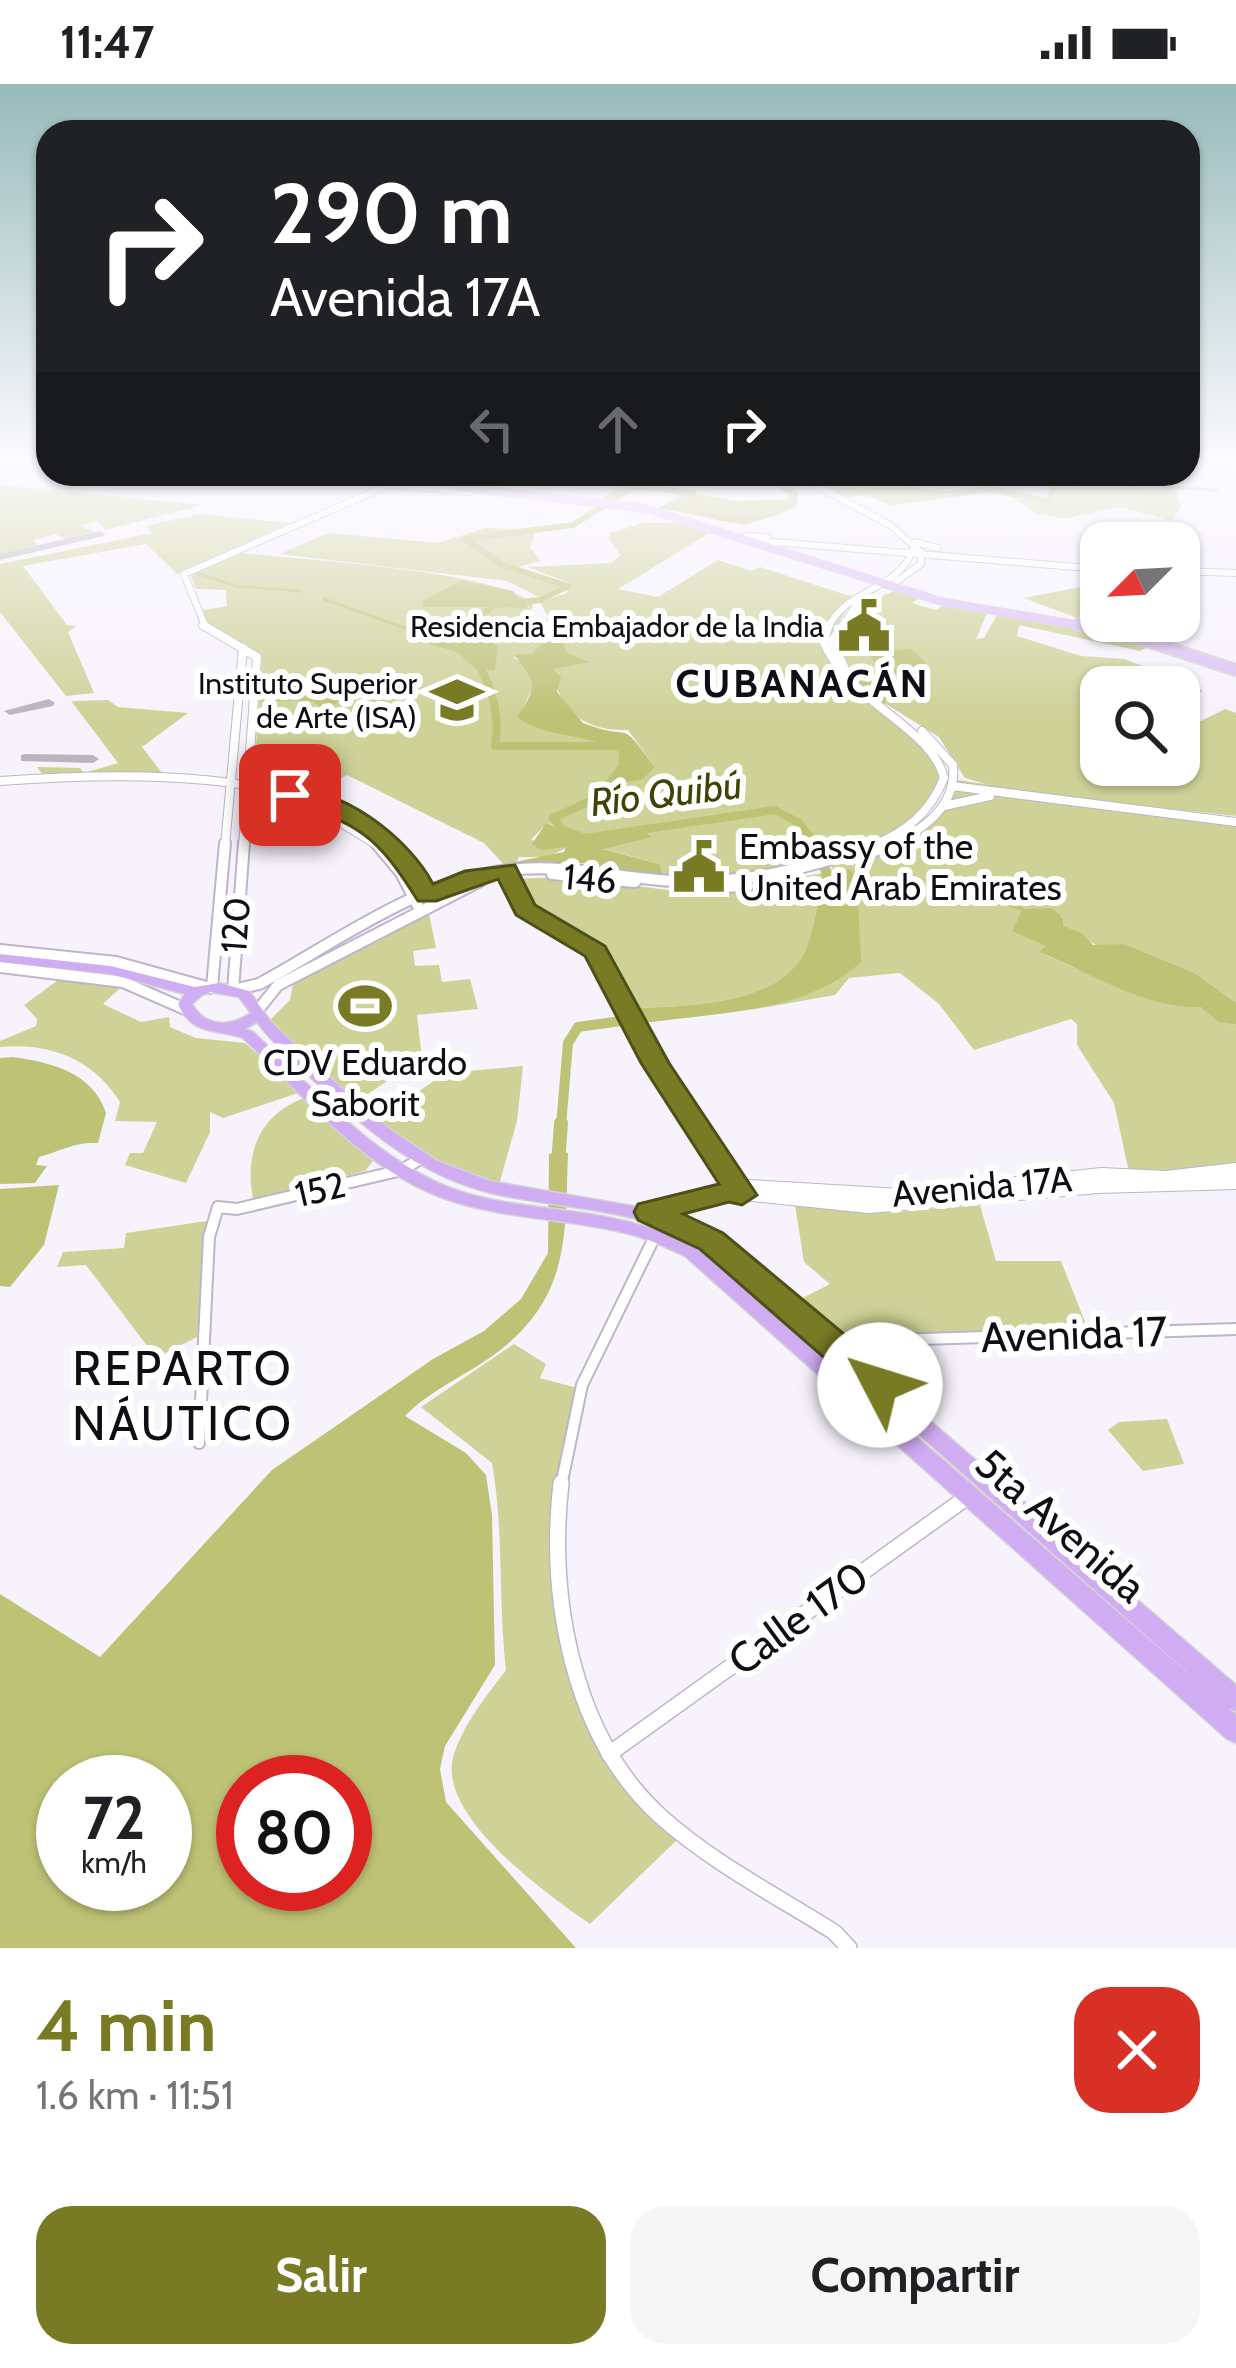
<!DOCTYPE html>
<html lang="es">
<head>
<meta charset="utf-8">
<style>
	body { margin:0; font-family:Cabin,sans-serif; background:#f6f6f6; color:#202124; height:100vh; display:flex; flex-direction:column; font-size:45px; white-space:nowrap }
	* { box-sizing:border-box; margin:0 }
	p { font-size:39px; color:#757577 }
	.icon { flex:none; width:66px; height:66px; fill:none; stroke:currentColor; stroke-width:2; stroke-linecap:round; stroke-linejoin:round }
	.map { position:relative; height:1864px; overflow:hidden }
	.sheet { display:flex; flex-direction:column; background:#fff; flex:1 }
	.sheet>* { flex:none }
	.top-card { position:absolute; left:36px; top:36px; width:1164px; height:366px; border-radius:36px; box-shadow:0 3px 9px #0004; background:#202124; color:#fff; overflow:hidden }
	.needle { width:78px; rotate:246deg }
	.controls { position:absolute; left:1080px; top:438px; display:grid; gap:24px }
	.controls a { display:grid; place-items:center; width:120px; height:120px; border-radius:24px; background:#fff; box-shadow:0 3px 9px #0004; font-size:60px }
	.speed { position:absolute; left:36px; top:1671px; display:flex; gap:24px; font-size:60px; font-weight:700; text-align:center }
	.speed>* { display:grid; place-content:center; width:156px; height:156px; border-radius:50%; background:#fff; box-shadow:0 3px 9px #0004; line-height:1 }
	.speed small { font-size:30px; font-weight:400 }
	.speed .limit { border:18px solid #d22; background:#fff; color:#111 }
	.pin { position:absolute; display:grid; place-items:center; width:102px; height:102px; color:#fff; margin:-51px; border-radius:24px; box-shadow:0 6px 18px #0006 }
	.me { position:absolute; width:132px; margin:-66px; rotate:310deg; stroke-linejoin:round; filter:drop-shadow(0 0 9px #0008) }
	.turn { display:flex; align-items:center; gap:42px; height:252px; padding:0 36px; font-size:54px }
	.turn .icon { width:156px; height:156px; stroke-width:2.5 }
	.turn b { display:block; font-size:84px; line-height:102px }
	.lanes { display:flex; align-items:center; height:114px; padding:0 36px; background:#0003; justify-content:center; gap:60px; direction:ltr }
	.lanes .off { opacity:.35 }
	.round { display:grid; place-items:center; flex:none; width:126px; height:126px; border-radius:36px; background:#f6f6f6 }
	.overview { display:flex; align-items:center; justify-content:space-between; height:204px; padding:0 36px }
	h1 { font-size:72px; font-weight:800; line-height:90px; color:#787b24 }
	.primary-button { display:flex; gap:24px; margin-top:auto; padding:24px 36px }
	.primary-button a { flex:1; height:138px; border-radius:36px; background:#787b24; color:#fff; font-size:48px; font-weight:800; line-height:138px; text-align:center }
	.primary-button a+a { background:#f6f6f6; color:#202124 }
	.status { display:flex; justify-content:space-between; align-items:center; height:84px; padding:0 60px; background:#fff; direction:ltr }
	.status svg { height:33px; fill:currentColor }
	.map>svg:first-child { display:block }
</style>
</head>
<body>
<div class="status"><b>11:47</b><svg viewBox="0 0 49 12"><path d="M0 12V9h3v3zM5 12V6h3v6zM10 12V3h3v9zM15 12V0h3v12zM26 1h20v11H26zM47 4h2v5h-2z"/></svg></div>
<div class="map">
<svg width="1236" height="1864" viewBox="0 0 1236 1864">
	<rect width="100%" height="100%" fill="#f7f3fd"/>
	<!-- green -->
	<g fill="#ced297" fill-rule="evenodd">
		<polygon points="0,401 203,421 105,446 97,437 78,442 95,448 64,455 56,450 33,456 38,461 0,470"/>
		<polygon points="1089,401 1176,406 1181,423 1172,437 1119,423 1064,435 1036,429 1014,414 1050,419 1058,405"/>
		<polygon points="200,430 290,439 177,490 146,460 23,482 67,541 76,542 68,548 94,609 66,612 0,528 0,480 153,449 145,442"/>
		<path d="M643,439H690L716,445L618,505L658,513L718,476L752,487L760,483L853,513L831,554L827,553L847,518L823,557L836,592L885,632L892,630L932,657L948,679L936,669L944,691L929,727L946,707L911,749L837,780L923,743L958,696L1236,738V919L1195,889L1125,860L1100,863L1063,843V833L1043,825H1022L1016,838L1047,862L1039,868C1090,890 1140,916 1195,922C1209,924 1218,940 1236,941V1086L1130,1093L1114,1019L1077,961V940L1071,935L974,966L939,920L900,889L849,894L835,911L750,926L794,904L833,780L738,801L511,788L671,794L578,779L507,784L484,759L347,691L309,713L253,704L262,573L208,542L199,527L227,522L226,506L196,505L191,492L234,468C295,476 494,485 533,520L531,530L550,536L540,518L567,509L570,499L527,483L611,479L621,471L609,456L610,449ZM461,496L513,507L527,524L423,523V516ZM531,570L587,577L552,585C560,628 584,647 628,646L655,683L623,678L619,667C587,648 552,649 518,634L534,601L531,586L513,573ZM547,739L587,756L644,748L601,764L659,780L515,782L519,773H548L568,763L531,756Z"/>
		<polygon points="485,444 536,446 530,463 541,477 513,484 561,502 539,513 507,497 279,470 329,449 438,459"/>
		<polygon points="1101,499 1101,528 1077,534 1024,514"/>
		<polygon points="896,506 922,513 912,519 935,526 947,520 987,529 976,555 984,554 997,531 1108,547 1153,560 1140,567 1019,541 1017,552 1081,572 1125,575 1203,607 1179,619 1179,603 1101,603 1101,681 1179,681 1179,628 1201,637 1225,625 1236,629 1236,732 1013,708 965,694 939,653 857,602 834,557 853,525"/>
		<polygon points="108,616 118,623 188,629 142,663 166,694 44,692 37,683 80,684 84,689 118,679 71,617"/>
		<path d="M823,789C817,814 815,849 803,871C775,921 688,922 639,924L605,872L519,817L512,795L565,793L700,810Z"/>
		<polygon points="419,825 429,830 436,864 413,867 415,882 439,881 442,898 470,895 478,925 417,931 422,974 354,1019 265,941 290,916 295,890 269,904 263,900"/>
		<path d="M65,891L120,904L103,920L141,938L169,933L170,943L196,954L245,959L301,1008L223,1034L210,1028V1048L186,1099L125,1081L130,1069H143L157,1038L115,1037L120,1018C94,976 51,958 0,963V957L36,942L37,935L24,921Z"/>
		<polygon points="523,982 517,1037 498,1104 458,1093 374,1037 446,989"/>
		<path d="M307,1013L376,1073L365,1087L253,1115C244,1068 260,1029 307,1013Z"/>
		<polygon points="795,1121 897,1128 980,1121 996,1177 1061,1177 1087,1243 827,1252 793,1219 830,1200 804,1178"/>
		<polygon points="207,1137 197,1253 156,1274 86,1181 57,1183 63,1168 124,1164 126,1149"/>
		<path d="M514,1260L546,1280L540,1294L581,1305C548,1418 552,1561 608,1667C624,1697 659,1725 682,1751L590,1840C548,1811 438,1733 453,1674C462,1641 486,1613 506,1586C498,1517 504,1447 492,1379L421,1323Z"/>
		<polygon points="1167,1335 1184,1380 1143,1387 1108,1346 1119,1338"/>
	</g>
	<!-- forest -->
	<g fill="#bec275" fill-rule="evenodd">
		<path d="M789,390L797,395L788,399L799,409L797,419L746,441L659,424L682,412C669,409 653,404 640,406C625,407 618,416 600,415L627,400H643L736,417L788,415L789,409L774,398Z"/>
		<polygon points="798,390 847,390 854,396 959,409 894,421 869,410 845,413 828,404 838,401"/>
		<polygon points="461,496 513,507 528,524 423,523 423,516"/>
		<polygon points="425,543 432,551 473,553 498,561 495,586 476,585 457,568 408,554 407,544"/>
		<path d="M561,554L567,569L589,578L553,585L561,593L557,608L583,639C637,660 615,630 655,683L643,695L618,700L619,668C587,648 546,655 517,633C541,598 534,597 514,571L531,570L545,557Z"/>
		<polygon points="911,565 927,580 876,596 891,604 884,621 848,592 884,591 887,584 903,582 875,580 868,567"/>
		<polygon points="355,598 363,603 325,626 312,617 259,617 284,605"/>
		<polygon points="546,739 587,756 644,748 652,753 603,765 659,780 663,792 582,779 510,779 564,768 566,763 541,766 532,760"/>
		<path d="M849,785L874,807L858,815L861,878C807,928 720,929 650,938L639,924C688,922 775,921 803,871C815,849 817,814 823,789Z"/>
		<path d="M1052,824L1063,834V842L1082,849L1093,861L1125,860L1195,889L1236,919V941L1219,938L1200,923C1145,925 1089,888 1039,868L1046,862L1012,847L1022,825Z"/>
		<path d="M13,973C49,978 93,988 106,1029L98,1059C73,1058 61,1067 39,1073L36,1081L47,1082L35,1099L0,1100V974Z"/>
		<path d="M558,1067L568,1069C565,1147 571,1208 504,1263C473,1289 433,1303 405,1332L466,1369L486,1391L492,1431L495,1581L445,1662L440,1685L446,1718L576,1864H0V1510L100,1573L272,1386L433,1275L484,1247L521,1215L548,1169L549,1070ZM63,1698H165V1800H63ZM243,1698H345V1800H243Z"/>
		<polygon points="59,1101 44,1161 10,1203 0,1202 0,1105"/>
	</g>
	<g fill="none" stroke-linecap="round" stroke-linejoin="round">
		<!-- stream -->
		<g stroke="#bec275" stroke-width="3">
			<polyline points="415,393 426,392"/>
			<polyline points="1055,404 1083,399 1217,406"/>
			<polyline points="623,407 706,390"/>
			<polyline points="196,489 237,502 300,507"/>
			<polyline points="324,515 432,554 466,558"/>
			<polyline points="832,793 847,798"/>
			<polyline points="854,799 971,810"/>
			<polyline points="981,811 1022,825"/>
		</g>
		<!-- river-far3 -->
		<g stroke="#bec275" stroke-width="6">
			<polyline points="837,390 846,401 893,418 989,405 1048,417 1060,390"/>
			<path d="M461,544L495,521L540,516L568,502L502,481L466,455L573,441L635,402L693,409L695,424C730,443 760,437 794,420V410L776,399L807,390"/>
		</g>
		<!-- river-far2 -->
		<path stroke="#bec275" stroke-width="8" d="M466,541L462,549C483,587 502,615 495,662H618L631,671L599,713L553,734L563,746L585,754L775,726L799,739L817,762"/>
		<!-- river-far1 -->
		<polyline stroke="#bec275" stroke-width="10" points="561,1042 568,959 578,943 764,917 808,892 830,799 816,759"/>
		<!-- river -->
		<polyline stroke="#bec275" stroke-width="14" points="558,1080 561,1039"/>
		<!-- taxiway -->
		<g fill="#b9b5be" fill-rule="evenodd">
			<polygon points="100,447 105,450 103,452 0,476 0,470"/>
			<polygon points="49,615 55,619 53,622 10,631 4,627"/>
			<polygon points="26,670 93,671 99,675 93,679 21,677 21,671"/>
		</g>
		<!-- tertiary-far3 casing -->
		<g stroke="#bfb4cb" stroke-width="8">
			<polyline id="tertiary-far3" points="794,390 890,441 921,468"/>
		</g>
		<!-- tertiary-far2 casing -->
		<g stroke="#bfb4cb" stroke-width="12">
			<polyline id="tertiary-far2" points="507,786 525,825 599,871 655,979 697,1042"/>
		</g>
		<!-- tertiary-far1 casing -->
		<g stroke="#bfb4cb" stroke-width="14">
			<g id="tertiary-far1">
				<polyline points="695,1039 739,1106"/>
				<polyline points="828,1258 1236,1245"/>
				<polyline points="199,1359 209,1153 218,1123 237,1125 402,1086 420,1075"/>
				<polyline points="561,1402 582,1301 656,1150"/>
			</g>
		</g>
		<!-- tertiary casing -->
		<g stroke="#bfb4cb" stroke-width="18">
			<g id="tertiary">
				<path d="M561,1399C548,1513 572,1651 659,1731C711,1778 775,1811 834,1848L849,1864"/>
				<polyline points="609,1670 970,1411"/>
			</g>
		</g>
		<!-- secondary-far3 casing -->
		<g stroke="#bfb4cb" stroke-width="8">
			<g id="secondary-far3">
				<polyline points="393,401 470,408"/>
				<polyline points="745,452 767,453"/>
				<polyline points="762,457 1101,485"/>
				<polyline points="915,458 938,464"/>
				<polyline points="1179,487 1236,489"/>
				<polyline points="896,498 921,480 921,468"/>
				<polyline points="206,544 184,490 414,390"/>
				<path d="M828,544C846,504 898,507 912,467"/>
				<polyline points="841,544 858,518"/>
			</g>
		</g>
		<!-- secondary-far2 casing -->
		<g stroke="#bfb4cb" stroke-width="10">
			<g id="secondary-far2">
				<polyline points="203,541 257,573 243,762"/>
				<path d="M829,541L823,557C850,620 932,643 944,694C930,729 906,748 871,762"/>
				<polyline points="843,541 832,557 852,600"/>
				<path d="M0,697C110,689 310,681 395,762"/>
				<polyline points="952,702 1236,738"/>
				<polyline points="944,722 990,712"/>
				<polyline points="320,726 379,762"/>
				<polyline points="225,762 243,564"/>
				<path d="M888,762C923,746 957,723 953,681L922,647"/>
			</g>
		</g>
		<!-- secondary-far1 casing -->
		<g stroke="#bfb4cb" stroke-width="14">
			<g id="secondary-far1">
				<path d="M244,759L233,906L259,900C338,857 417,797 508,786C563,779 618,794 673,797C743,801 813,784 879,759"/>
				<polyline points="376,759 401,789 418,822"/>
				<polyline points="392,759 429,816"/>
				<polyline points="870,769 894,759"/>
				<polyline points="552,790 635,798"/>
				<polyline points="677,804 748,802"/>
				<polyline points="0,866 116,878 210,904"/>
				<polyline points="0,883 123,898 185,925"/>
				<polyline points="212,903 225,759"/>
				<polyline points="258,926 278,901 480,797"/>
			</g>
		</g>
		<!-- secondary casing -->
		<g stroke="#bfb4cb" stroke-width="16">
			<g id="secondary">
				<polyline points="732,1108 869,1122 1098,1102 1236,1098"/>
				<polyline points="650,1128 750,1103 901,1112 1102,1091 1166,1094 1236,1086"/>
			</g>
		</g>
		<!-- primary-far1 casing -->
		<g stroke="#d4d3d5" stroke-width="9">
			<polyline id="primary-far1" points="431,390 457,403 644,424 943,518 1096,544"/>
		</g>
		<!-- primary casing -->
		<g stroke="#d4d3d5" stroke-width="14">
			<polyline id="primary" points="1078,541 1120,548 1236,586"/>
		</g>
		<!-- trunk casing -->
		<g stroke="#d4d3d5" stroke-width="3">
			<path id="trunk" d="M0,870L110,882L195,903L219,899L249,907L271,938L340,1003L388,1044L437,1077L490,1097L649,1125L687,1138L717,1153L1236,1601V1627L1228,1624L705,1161C685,1152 666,1143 645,1137C595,1123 542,1121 491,1109C417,1091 362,1042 308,991C291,974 271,958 257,938L245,945L253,948C315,1005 375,1077 456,1106C502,1122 553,1123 601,1132C635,1138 666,1148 697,1162L1236,1631V1659L1227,1655L685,1172C668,1164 651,1156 633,1151C571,1134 504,1136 443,1114C362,1084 304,1012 243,954C214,944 193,952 178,920L185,910L110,890L0,878ZM211,908L239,913L251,929C230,943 206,944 192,920L202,911Z"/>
		</g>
		<!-- tertiary-far3 -->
		<use href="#tertiary-far3" stroke="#fff" stroke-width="6"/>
		<!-- tertiary-far2 -->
		<use href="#tertiary-far2" stroke="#fff" stroke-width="9"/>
		<!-- tertiary-far1 -->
		<use href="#tertiary-far1" stroke="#fff" stroke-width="10"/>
		<!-- tertiary -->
		<use href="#tertiary" stroke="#fff" stroke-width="15"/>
		<!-- secondary-far3 -->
		<use href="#secondary-far3" stroke="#fff" stroke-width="6"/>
		<!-- secondary-far2 -->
		<use href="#secondary-far2" stroke="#fff" stroke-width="8"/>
		<!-- secondary-far1 -->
		<use href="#secondary-far1" stroke="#fff" stroke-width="10"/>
		<!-- secondary -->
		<use href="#secondary" stroke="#fff" stroke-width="14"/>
		<!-- primary-far1 -->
		<use href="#primary-far1" stroke="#dcc1f6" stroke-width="8"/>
		<!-- primary -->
		<use href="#primary" stroke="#dcc1f6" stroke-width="10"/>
		<!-- trunk -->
		<use href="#trunk" fill="#d0acf3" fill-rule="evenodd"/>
	</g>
	<!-- sky -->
	<linearGradient id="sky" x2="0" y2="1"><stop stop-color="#97baba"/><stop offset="0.59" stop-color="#fbfafe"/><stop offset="1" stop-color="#fbfafe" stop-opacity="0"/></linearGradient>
	<rect width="1236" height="634" fill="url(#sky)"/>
	<!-- route -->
	<path fill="#787b24" stroke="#4e5017" stroke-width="3" d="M282,706C338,698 409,754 433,800L465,787L515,781L535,821L605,862L669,979L757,1111L742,1121L729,1118L683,1130L723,1149L893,1291L898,1301L893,1311H867L700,1165L638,1136L634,1128L638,1120L719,1100L641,979L585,872L516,831L498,795L436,817H418C377,751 358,738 282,716Z"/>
	<!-- icons -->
	<defs>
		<g id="civic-bare" transform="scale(4.14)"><path d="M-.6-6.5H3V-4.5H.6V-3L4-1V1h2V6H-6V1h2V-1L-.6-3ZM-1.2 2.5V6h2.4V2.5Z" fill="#787b24" stroke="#fff" stroke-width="2.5" paint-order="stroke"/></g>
		<g id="university-bare" transform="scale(4.14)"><path d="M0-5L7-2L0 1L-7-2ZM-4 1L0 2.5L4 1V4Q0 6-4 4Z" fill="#787b24" stroke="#fff" stroke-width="2.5" paint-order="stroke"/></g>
		<g id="stadium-bare" transform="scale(4.14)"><path d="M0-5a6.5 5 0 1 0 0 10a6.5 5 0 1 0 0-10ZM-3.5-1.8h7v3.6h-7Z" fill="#787b24" stroke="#fff" stroke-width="2.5" paint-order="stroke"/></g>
	</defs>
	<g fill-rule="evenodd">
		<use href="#civic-bare" x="864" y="542"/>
		<use href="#university-bare" x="457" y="616"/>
		<use href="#civic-bare" x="699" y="783"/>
		<use href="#stadium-bare" x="365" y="922"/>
	</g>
	<g text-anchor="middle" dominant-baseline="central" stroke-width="12" stroke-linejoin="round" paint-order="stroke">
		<!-- far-poi labels -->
		<g font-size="30" fill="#110d15" stroke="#fff" text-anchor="end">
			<text x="824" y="542">Residencia Embajador de la India</text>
			<text x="417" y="599">Instituto Superior<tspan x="417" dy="34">de Arte (ISA)</tspan></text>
		</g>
		<!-- poi labels -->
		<g font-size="36" fill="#110d15" stroke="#fff" text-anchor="start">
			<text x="739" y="762">Embassy of the<tspan x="739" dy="41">United Arab Emirates</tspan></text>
			<text x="365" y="978" text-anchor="middle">CDV Eduardo<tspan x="365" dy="41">Saborit</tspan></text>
		</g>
		<!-- street labels -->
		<g font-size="36" fill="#110d15" stroke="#fff">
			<text transform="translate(590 794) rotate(5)">146</text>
			<text transform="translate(235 841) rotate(-86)">120</text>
			<text transform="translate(982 1102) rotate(-5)">Avenida 17A</text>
			<text transform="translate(320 1105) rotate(-13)">152</text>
		</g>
		<!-- far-district labels -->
		<g font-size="39" font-weight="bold" letter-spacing="3" fill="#110d15" stroke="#fff">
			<text x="803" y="599">CUBANACÁN</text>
		</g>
		<!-- water labels -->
		<g font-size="39" font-style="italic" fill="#414204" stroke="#fff">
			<text transform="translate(666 709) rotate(-7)">Río Quibú</text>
		</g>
		<!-- near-street labels -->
		<g font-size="42" fill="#110d15" stroke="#fff">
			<text transform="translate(1074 1250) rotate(-2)">Avenida 17</text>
			<text transform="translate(1061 1441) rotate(41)">5ta Avenida</text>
			<text transform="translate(798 1534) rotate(-36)">Calle 170</text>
		</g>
		<!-- near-neighbourhood labels -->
		<g font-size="48" letter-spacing="3" fill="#110d15" stroke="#fff">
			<text x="183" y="1284">REPARTO<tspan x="183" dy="55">NÁUTICO</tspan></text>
		</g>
	</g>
</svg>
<div class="controls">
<a><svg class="needle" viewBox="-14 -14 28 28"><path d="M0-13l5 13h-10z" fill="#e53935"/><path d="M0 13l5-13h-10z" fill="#757577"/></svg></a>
<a><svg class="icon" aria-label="search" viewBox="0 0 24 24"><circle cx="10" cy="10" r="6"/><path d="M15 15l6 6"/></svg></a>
</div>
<div class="speed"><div>72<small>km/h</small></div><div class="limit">80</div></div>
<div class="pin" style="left:290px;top:711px;background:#d93025"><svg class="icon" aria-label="arrive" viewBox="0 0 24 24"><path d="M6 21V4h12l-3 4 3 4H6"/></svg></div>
<svg class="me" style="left:880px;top:1301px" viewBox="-20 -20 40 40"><circle r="19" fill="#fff"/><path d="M0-13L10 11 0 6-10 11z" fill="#787b24"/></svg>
<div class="top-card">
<div class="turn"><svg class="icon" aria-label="right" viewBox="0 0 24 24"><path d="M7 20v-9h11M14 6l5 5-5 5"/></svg><div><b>290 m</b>Avenida 17A</div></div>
<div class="lanes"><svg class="icon off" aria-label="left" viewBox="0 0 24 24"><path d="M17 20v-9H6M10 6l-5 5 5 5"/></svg><svg class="icon off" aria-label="ahead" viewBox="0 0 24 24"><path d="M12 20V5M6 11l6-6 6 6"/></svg><svg class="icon" aria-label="right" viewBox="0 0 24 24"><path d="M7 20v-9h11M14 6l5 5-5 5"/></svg></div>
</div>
</div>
<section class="sheet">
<div class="overview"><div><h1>4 min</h1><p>1.6 km · 11:51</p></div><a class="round" style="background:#d93025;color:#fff"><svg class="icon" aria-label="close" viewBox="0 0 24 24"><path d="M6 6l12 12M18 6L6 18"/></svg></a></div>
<div class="primary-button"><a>Salir</a><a>Compartir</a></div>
</section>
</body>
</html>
